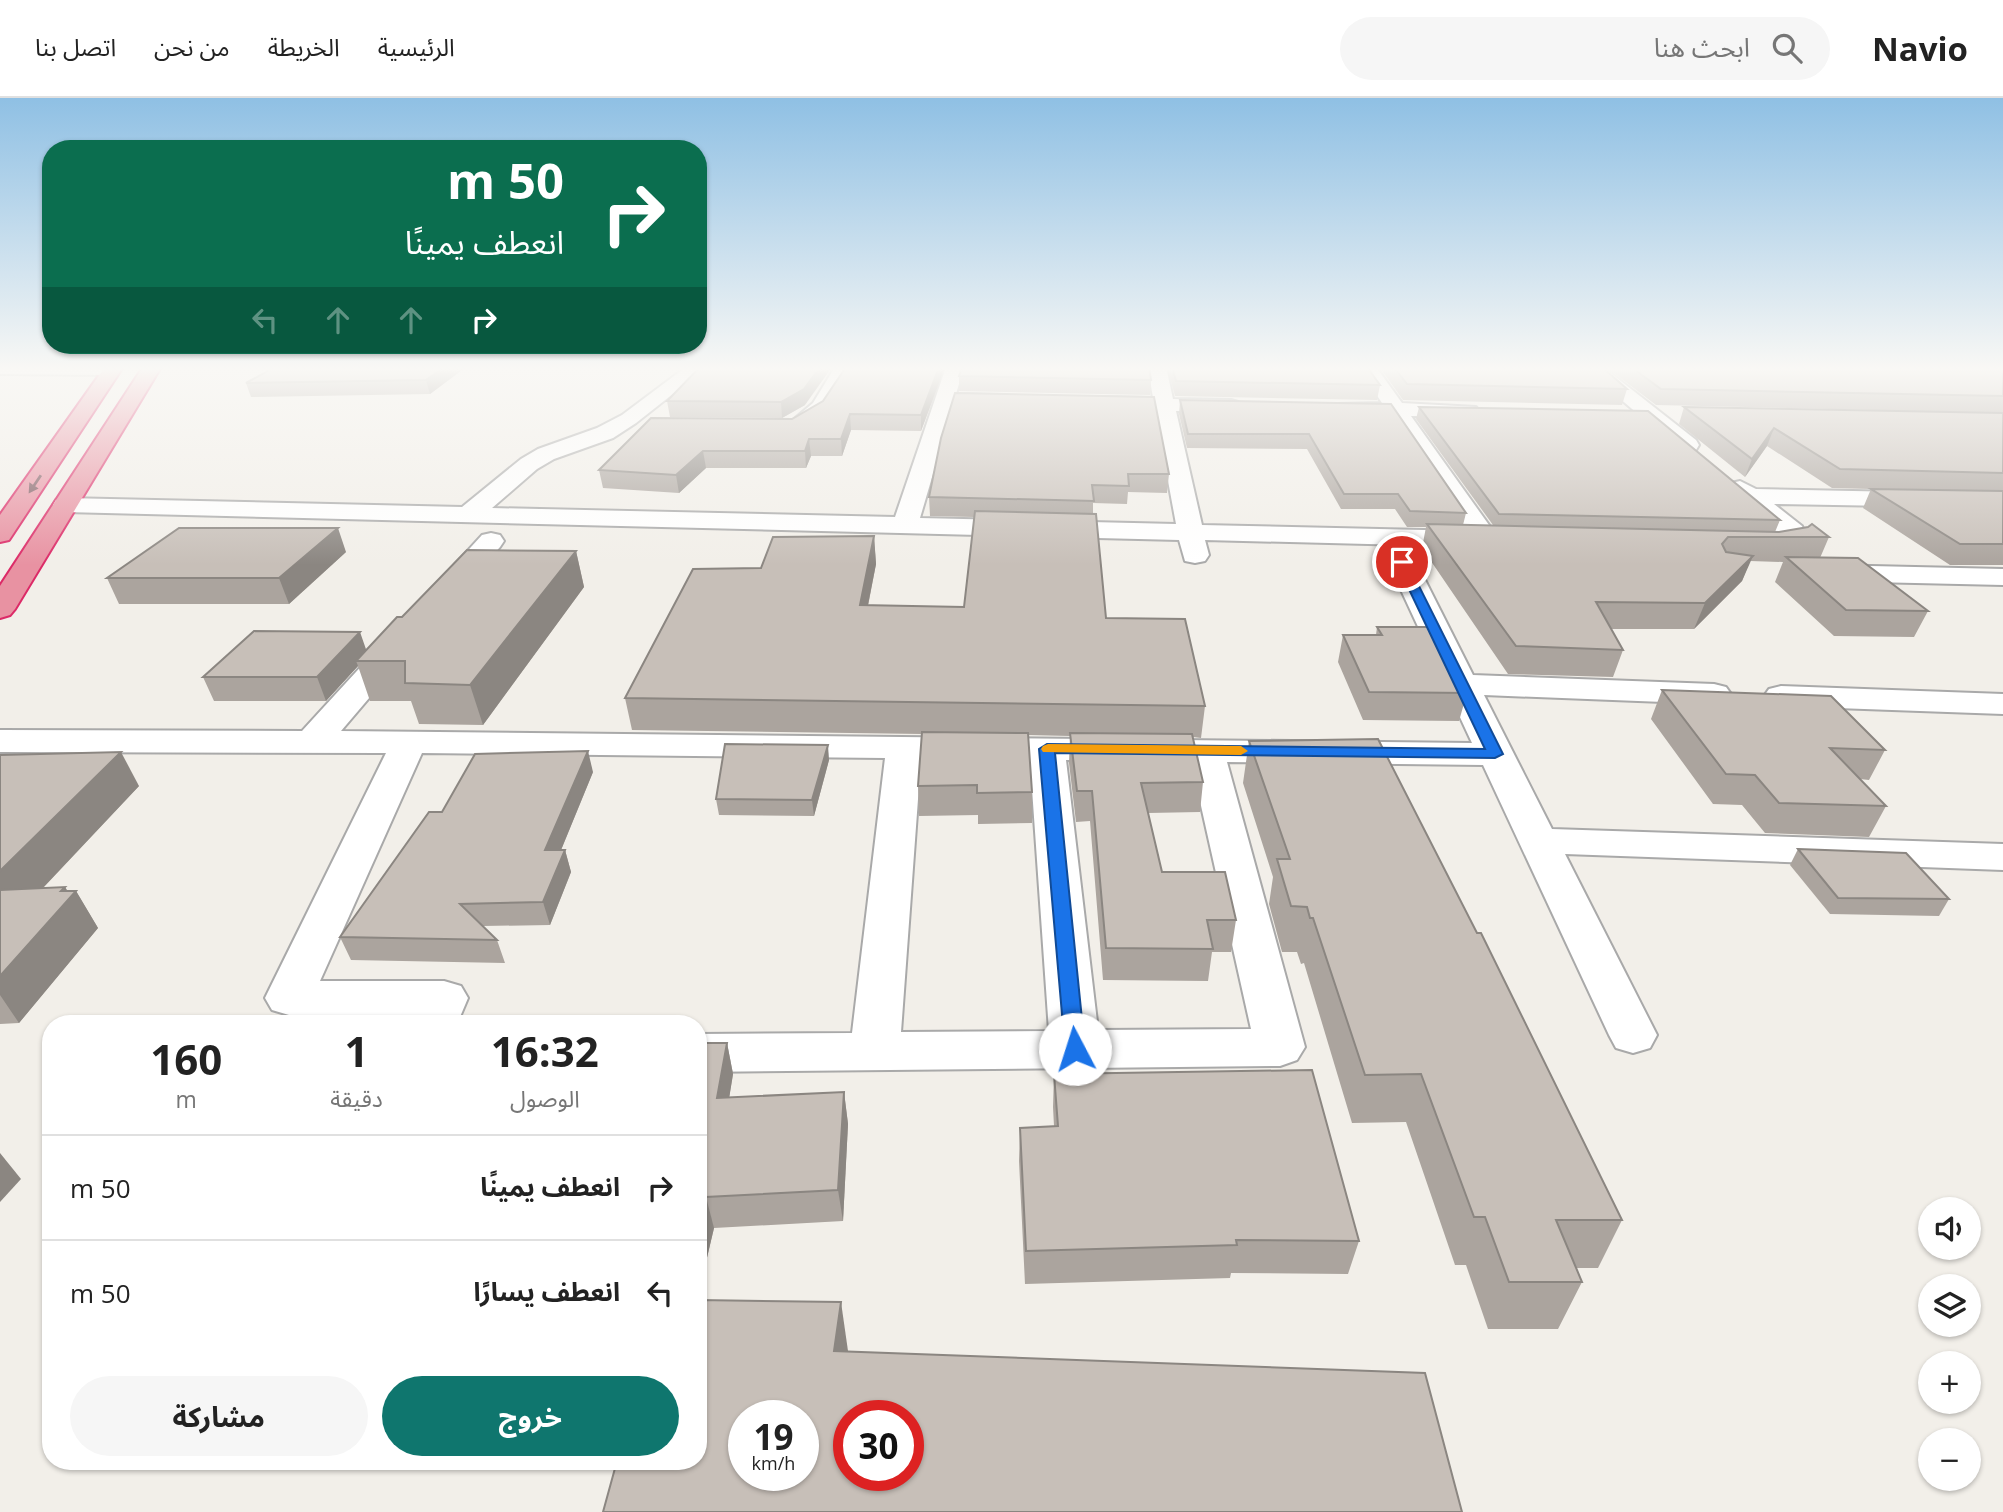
<!DOCTYPE html>
<html lang="ar">
<head>
<meta charset="utf-8">
<style>
	body { margin:0; font-family:"Open Sans","Noto Sans Arabic",sans-serif; background:#f6f6f6; color:#222; direction:rtl; height:100vh; display:flex; flex-direction:column; font-size:26px; white-space:nowrap }
	* { box-sizing:border-box; margin:0 }
	p { font-size:23px; color:#767676 }
	.icon { flex:none; width:38px; height:38px; fill:none; stroke:currentColor; stroke-width:2; stroke-linecap:round; stroke-linejoin:round }
	.map { position:relative; flex:1; overflow:hidden; direction:ltr }
	.panel { position:absolute; left:42px; top:917px; width:665px; height:455px; display:flex; flex-direction:column; background:#fff; border-radius:28px; box-shadow:0 2px 5px #0004; direction:rtl }
	.panel>* { flex:none }
	.top-card { position:absolute; left:42px; top:42px; width:665px; height:214px; border-radius:28px; box-shadow:0 2px 5px #0004; direction:rtl; background:#0b6e4f; color:#fff; overflow:hidden }
	.fabs { position:absolute; left:1918px; top:1099px; display:grid; gap:14px }
	.fabs a { display:grid; place-items:center; width:63px; height:63px; border-radius:50%; background:#fff; box-shadow:0 2px 5px #0004; font-size:35px }
	.speed { position:absolute; left:728px; top:1302px; display:flex; gap:14px; font-size:35px; font-weight:700; text-align:center }
	.speed>* { display:grid; place-content:center; width:91px; height:91px; border-radius:50%; background:#fff; box-shadow:0 2px 5px #0004; line-height:1 }
	.speed small { font-size:18px; font-weight:400 }
	.speed .limit { border:10px solid #d22; background:#fff; color:#111 }
	.pin { position:absolute; display:grid; place-items:center; width:60px; height:60px; color:#fff; margin:-30px; border:4px solid #fff; border-radius:50%; box-shadow:0 2px 7px #0007 }
	.me { position:absolute; width:77px; margin:-38px; rotate:355deg; stroke-linejoin:round; filter:drop-shadow(0 0 5px #0008) }
	.turn { display:flex; align-items:center; gap:24px; height:147px; padding:0 28px; font-size:32px }
	.turn .icon { width:91px; height:91px; stroke-width:2.5 }
	.turn b { display:block; font-size:49px; line-height:60px }
	.lanes { display:flex; align-items:center; height:66px; padding:0 28px; background:#0003; justify-content:center; gap:35px; direction:ltr }
	.lanes .off { opacity:.35 }
	.eta { display:flex; justify-content:space-evenly; align-items:center; height:119px; text-align:center }
	.eta b { font-size:42px; font-weight:700; line-height:49px }
	.action { display:flex; gap:14px; margin-top:auto; padding:14px 28px }
	.action a { flex:1; height:80px; border-radius:42px; background:#0f766e; color:#fff; font-size:28px; font-weight:700; line-height:80px; text-align:center }
	.action a+a { background:#f6f6f6; color:#222 }
	ul { padding:0; list-style:none }
	li { display:flex; align-items:center; gap:21px; height:105px; padding:0 28px; border-top:2px solid #e0e0e0 }
	li div { flex:1 }
	li b { display:block; font-size:26px }
	li em { font-style:normal }
	header { display:flex; align-items:center; gap:42px; box-sizing:border-box; height:98px; padding:0 35px; background:#fff; border-bottom:2px solid #e0e0e0 }
	header strong { font-size:33px }
	nav { display:flex; gap:38px; margin-inline-start:auto; font-size:24px }
	.search { width:490px; height:63px; background:#f6f6f6; display:flex; align-items:center; gap:18px; box-sizing:border-box; padding:0 24px; border-radius:38px; color:#767676; font-size:26px }
	.map>svg:first-child { display:block }
</style>
</head>
<body>
<header>
<strong>Navio</strong>
<div class="search"><svg class="icon" aria-label="search" viewBox="0 0 24 24"><circle cx="10" cy="10" r="6"/><path d="M15 15l6 6"/></svg>ابحث هنا</div>
<nav><a>الرئيسية</a><a>الخريطة</a><a>من نحن</a><a>اتصل بنا</a></nav>
</header>
<div class="map">
<svg width="2003" height="1414" viewBox="0 0 2003 1414">
	<rect width="100%" height="100%" fill="#f2efe9"/>
	<g fill="none" stroke-linecap="round" stroke-linejoin="round">
		<!-- minor casing -->
		<g stroke="#a9a9a9" stroke-width="4">
			<g id="minor">
				<polygon points="0,269 121,269 122,271 113,277 0,276"/>
				<polygon points="686,269 707,269 636,325 613,340 554,361 537,371 492,410 895,419 946,269 964,269 956,296 1004,297 1011,299 1014,303 1011,307 1004,309 953,308 920,420 1176,426 1155,312 1102,311 1095,309 1092,305 1095,301 1102,299 1153,300 1148,269 1166,269 1173,301 1231,302 1238,304 1241,308 1238,312 1231,314 1176,313 1202,427 1467,433 1390,317 1344,316 1337,314 1334,310 1337,306 1382,305 1358,269 1376,269 1402,305 1476,309 1479,313 1476,317 1469,319 1411,318 1499,441 1495,447 1486,449 1205,442 1209,457 1205,463 1195,465 1185,463 1179,442 65,414 56,412 53,407 56,402 65,400 462,409 521,361 538,351 597,330 622,317"/>
				<polygon points="835,269 853,269 828,313 811,326 797,326 793,322 813,305"/>
				<polygon points="1583,269 1603,269 1696,342 1699,347 1696,352 1680,352"/>
				<polygon points="1740,383 1756,391 2003,396 2003,410 1774,406 1802,428 1807,440 1797,451 1753,456 1744,454 1740,448 1744,442 1780,437 1731,395 1728,390 1731,385"/>
				<polygon points="491,435 500,437 504,443 500,449 459,496 449,499 439,496 435,490 439,484 482,437"/>
				<path d="M1402,456L1412,458L1416,464L1473,577L1714,586L1726,589L1731,596L1726,603L1714,606L1484,597L1552,731L2003,746V772L1565,756L1657,937L1650,950L1633,955L1616,950L1609,937L1483,667L1227,664L1305,949L1297,962L1280,968L698,974V936L852,935L885,660L422,655L320,883H444L461,888L468,900L457,926H409L413,917H289L272,912L265,900L386,655L0,654V632L302,633L388,539L399,537L410,539L415,546L341,633L1472,645L1388,464L1392,458ZM921,660L1030,662L1049,933L901,934ZM1066,662L1191,663L1251,931L1098,932Z"/>
				<polygon points="1827,467 2003,471 2003,487 1827,483 1817,481 1813,475 1817,469"/>
				<polygon points="1781,588 2003,596 2003,616 1781,608 1769,605 1764,598 1769,591"/>
			</g>
		</g>
		<!-- highway casing -->
		<g stroke="#dc2a67" stroke-width="4">
			<g id="highway">
				<polygon points="105,269 123,269 9,442 0,444 0,417"/>
				<polygon points="143,269 161,269 15,511 10,517 0,520 0,488"/>
			</g>
		</g>
		<!-- minor -->
		<use href="#minor" fill="#fff" fill-rule="evenodd"/>
		<!-- highway -->
		<use href="#highway" fill="#e892a2" fill-rule="evenodd"/>
	</g>
	<!-- wall -->
	<g fill="#aba49e">
		<polygon points="466,269 430,296 251,299 246,285"/>
		<polygon points="700,269 805,307 782,320 670,319 667,303"/>
		<polygon points="846,269 945,269 921,333 851,332 842,358 811,358 806,370 706,370 679,395 603,390 599,372 792,321 823,303"/>
		<polygon points="1167,269 1367,269 1380,287 1377,302 1175,298"/>
		<polygon points="1384,269 1602,269 1627,291 1622,307 1403,302 1383,274"/>
		<polygon points="1606,269 2003,269 2003,467 1950,467 1863,410 1871,391 1832,390 1767,348 1745,379 1679,326 1684,309 1915,313 1656,307"/>
		<polygon points="959,278 1151,282 1150,297 959,293"/>
		<polygon points="1180,302 1391,306 1466,415 1463,427 1493,427 1416,321 1419,309 1780,422 1775,434 1829,439 1820,460 1928,513 1914,539 1834,538 1775,484 1783,464 1750,463 1742,483 1694,531 1611,531 1623,552 1613,579 1508,576 1422,450 1426,429 1407,429 1395,411 1341,411 1307,351 1187,350 1179,316"/>
		<polygon points="941,340 1169,376 1167,395 1128,394 1127,406 1093,405 1093,416 1106,520 1205,608 1201,640 1193,639 1203,684 1200,714 1148,715 1162,774 1236,822 1231,854 1212,854 1208,883 1103,882 1090,723 1076,724 1069,665 1070,638 1028,637 1032,694 1032,725 978,726 978,717 919,718 918,688 922,636 632,632 625,600 761,470 874,438 876,466 868,508 964,509 974,419 930,418 929,399"/>
		<polygon points="576,453 584,489 483,627 419,626 411,603 370,603 358,568 326,603 214,603 203,579 367,552 402,519"/>
		<polygon points="346,454 289,506 119,506 107,480"/>
		<polygon points="1377,529 1467,595 1459,623 1363,622 1338,564 1343,537 1376,537"/>
		<polygon points="1662,592 1885,652 1869,682 1860,681 1886,708 1869,739 1765,735 1742,707 1713,706 1651,621"/>
		<polygon points="1249,643 1622,1122 1598,1170 1576,1170 1582,1184 1558,1231 1488,1231 1466,1167 1455,1167 1406,1024 1352,1025 1304,865 1301,866 1297,854 1282,854 1269,806 1273,779 1243,685"/>
		<polygon points="0,657 139,688 43,790 76,793 98,830 19,925 0,926"/>
		<polygon points="829,662 814,718 719,717 716,701"/>
		<polygon points="593,674 561,752 565,752 571,774 550,827 483,828 497,842 505,865 351,862 340,839 442,714"/>
		<polygon points="1798,751 1949,801 1939,818 1830,816 1790,767"/>
		<polygon points="698,945 727,945 733,976 729,1000 844,994 848,1026 843,1123 714,1130 700,1189 698,1189"/>
		<polygon points="1054,976 1359,1143 1348,1176 1231,1175 1230,1180 1025,1186 1019,1063 1020,1030 1054,1028 1053,1009"/>
	</g>
	<!-- shaded-wall -->
	<g fill="#8b8681">
		<polygon points="444,269 466,269 430,296 426,282"/>
		<polygon points="820,269 832,269 805,307 782,320 781,304"/>
		<polygon points="939,269 945,269 921,333 921,317"/>
		<polygon points="850,316 851,332 842,358 841,341"/>
		<polygon points="1774,330 1767,348 1745,379 1752,361"/>
		<polygon points="809,341 811,358 806,370 805,353"/>
		<polygon points="703,353 706,370 679,395 676,377"/>
		<polygon points="338,430 346,454 289,506 279,480"/>
		<polygon points="874,438 876,466 862,537 860,507"/>
		<polygon points="576,453 584,489 483,627 470,587"/>
		<polygon points="1753,458 1742,483 1694,531 1705,505"/>
		<polygon points="360,534 368,557 356,563 358,568 326,603 317,579"/>
		<polygon points="828,647 829,662 814,718 812,702"/>
		<polygon points="588,653 593,674 552,774 545,752"/>
		<polygon points="121,654 139,688 5,830 0,821 0,773"/>
		<polygon points="565,752 571,774 550,827 543,804"/>
		<polygon points="65,789 71,798 76,793 98,830 19,925 0,897 0,878"/>
		<polygon points="727,945 733,976 724,1032 717,1000"/>
		<polygon points="844,994 848,1026 843,1123 838,1092"/>
		<polygon points="0,1055 21,1081 0,1104"/>
		<polygon points="706,1099 714,1130 700,1189 698,1181 698,1132"/>
		<polygon points="841,1204 849,1260 834,1253"/>
	</g>
	<!-- building -->
	<g fill="#c7bfb8" stroke="#8b8681" stroke-width="2" fill-rule="evenodd">
		<polygon points="275,269 444,269 426,282 246,285"/>
		<polygon points="700,269 820,269 804,291 781,304 667,303"/>
		<polygon points="846,269 939,269 921,317 850,316 841,341 809,341 805,353 703,353 676,377 599,372 651,320 792,321 823,303"/>
		<polygon points="962,269 1149,269 1151,282 959,278"/>
		<polygon points="1172,269 1367,269 1380,287 1176,283"/>
		<polygon points="1394,269 1602,269 1627,291 1407,286"/>
		<polygon points="1631,269 2003,269 2003,298 1661,291"/>
		<polygon points="955,295 1154,299 1169,376 1128,376 1129,388 1092,387 1094,403 929,399 941,340"/>
		<polygon points="1180,302 1391,306 1466,415 1410,413 1398,396 1344,396 1309,336 1188,336"/>
		<polygon points="1419,309 1648,313 1780,422 1499,416"/>
		<polygon points="1684,309 2003,315 2003,375 1840,371 1774,330 1752,361"/>
		<polygon points="1871,391 2003,393 2003,446 1960,446"/>
		<polygon points="975,413 1096,416 1106,520 1185,521 1205,608 625,600 693,471 761,470 773,439 874,438 860,507 964,509"/>
		<polygon points="1427,426 1779,434 1808,429 1812,426 1829,439 1728,439 1722,446 1726,454 1753,458 1705,505 1596,504 1623,552 1516,548"/>
		<polygon points="179,430 338,430 279,480 107,480"/>
		<polygon points="467,452 576,453 470,587 405,585 405,563 356,563 397,519 402,519"/>
		<polygon points="1786,459 1858,460 1928,513 1846,512"/>
		<polygon points="1377,529 1432,529 1467,595 1369,594 1343,537 1382,537"/>
		<polygon points="254,533 360,534 317,579 203,579"/>
		<polygon points="1662,592 1831,598 1885,652 1830,650 1886,708 1779,705 1755,677 1726,676"/>
		<polygon points="922,634 1028,635 1032,694 977,695 977,687 918,688"/>
		<polygon points="1070,635 1192,636 1203,684 1141,685 1162,774 1225,774 1236,822 1207,822 1213,851 1106,850 1092,693 1077,693"/>
		<polygon points="1378,641 1477,835 1481,835 1622,1122 1556,1122 1582,1184 1509,1184 1485,1119 1474,1119 1421,976 1365,977 1313,820 1310,820 1307,809 1291,808 1277,761 1290,761 1249,643"/>
		<polygon points="725,646 828,647 812,702 716,701"/>
		<polygon points="588,653 545,752 565,752 543,804 460,806 497,842 340,839 429,714 442,714 475,656"/>
		<polygon points="121,654 0,773 0,657"/>
		<polygon points="1798,751 1906,755 1949,801 1838,800"/>
		<polygon points="65,789 61,793 76,793 0,878 0,792"/>
		<polygon points="698,945 727,945 717,1000 844,994 838,1092 706,1099 698,1132"/>
		<polygon points="1312,972 1359,1143 1236,1142 1237,1147 1026,1153 1020,1030 1058,1028 1054,976"/>
		<path d="M698,1202L841,1204L834,1253L1425,1275L1462,1414H603L617,1363H698ZM744,1318H803V1377H744ZM849,1318H908V1377H849Z"/>
	</g>
	<!-- one-way arrows -->
	<defs><path id="oneway-solid" d="M-6-.8H1V-3.2L6.5 0L1 3.2V.8H-6Z" transform="scale(1.75)"/></defs>
	<use fill="#7b545c" href="#oneway-solid" transform="translate(35 386) rotate(124)"/>
	<!-- sky -->
	<linearGradient id="sky" x2="0" y2="1"><stop stop-color="#8fc0e4"/><stop offset="0.58" stop-color="#f9f8f5"/><stop offset="1" stop-color="#f9f8f5" stop-opacity="0"/></linearGradient>
	<rect width="2003" height="467" fill="url(#sky)"/>
	<!-- route -->
	<polygon fill="#1a73e8" stroke="#114b97" stroke-width="2" points="1398,462 1407,464 1503,656 1495,660 1055,655 1085,951 1082,957 1075,959 1068,957 1065,951 1039,651 1047,646 1485,651 1396,464"/>
	<!-- slow -->
	<polygon fill="#f59e0b" points="1048,646 1241,648 1248,653 1241,657 1043,654 1041,651 1043,648"/>
</svg>
<div class="fabs">
<a><svg class="icon" aria-label="sound" viewBox="0 0 24 24"><path d="M4 9h4l5-4v14l-5-4H4zM17 9q2 3 0 6"/></svg></a>
<a><svg class="icon" aria-label="layers" viewBox="0 0 24 24"><path d="M12 4l9 5-9 5-9-5zM3 14l9 5 9-5"/></svg></a>
<a>+</a>
<a>−</a>
</div>
<div class="speed"><div>19<small>km/h</small></div><div class="limit">30</div></div>
<div class="pin" style="left:1402px;top:464px;background:#d93025"><svg class="icon" aria-label="arrive" viewBox="0 0 24 24"><path d="M6 21V4h12l-3 4 3 4H6"/></svg></div>
<svg class="me" style="left:1075px;top:951px" viewBox="-20 -20 40 40"><circle r="19" fill="#fff"/><path d="M0-13L10 11 0 6-10 11z" fill="#1a73e8"/></svg>
<div class="top-card">
<div class="turn"><svg class="icon" aria-label="right" viewBox="0 0 24 24"><path d="M7 20v-9h11M14 6l5 5-5 5"/></svg><div><b>50 m</b>انعطف يمينًا</div></div>
<div class="lanes"><svg class="icon off" aria-label="left" viewBox="0 0 24 24"><path d="M17 20v-9H6M10 6l-5 5 5 5"/></svg><svg class="icon off" aria-label="ahead" viewBox="0 0 24 24"><path d="M12 20V5M6 11l6-6 6 6"/></svg><svg class="icon off" aria-label="ahead" viewBox="0 0 24 24"><path d="M12 20V5M6 11l6-6 6 6"/></svg><svg class="icon" aria-label="right" viewBox="0 0 24 24"><path d="M7 20v-9h11M14 6l5 5-5 5"/></svg></div>
</div>
<section class="panel">
<div class="eta">
<div><b>16:32</b><p>الوصول</p></div>
<div><b>1</b><p>دقيقة</p></div>
<div><b>160</b><p>m</p></div>
</div>
<ul>
<li><svg class="icon" aria-label="right" viewBox="0 0 24 24"><path d="M7 20v-9h11M14 6l5 5-5 5"/></svg><div><b>انعطف يمينًا</b></div><em>50 m</em></li>
<li><svg class="icon" aria-label="left" viewBox="0 0 24 24"><path d="M17 20v-9H6M10 6l-5 5 5 5"/></svg><div><b>انعطف يسارًا</b></div><em>50 m</em></li>
</ul>
<div class="action"><a>خروج</a><a>مشاركة</a></div>
</section>
</div>
</body>
</html>
